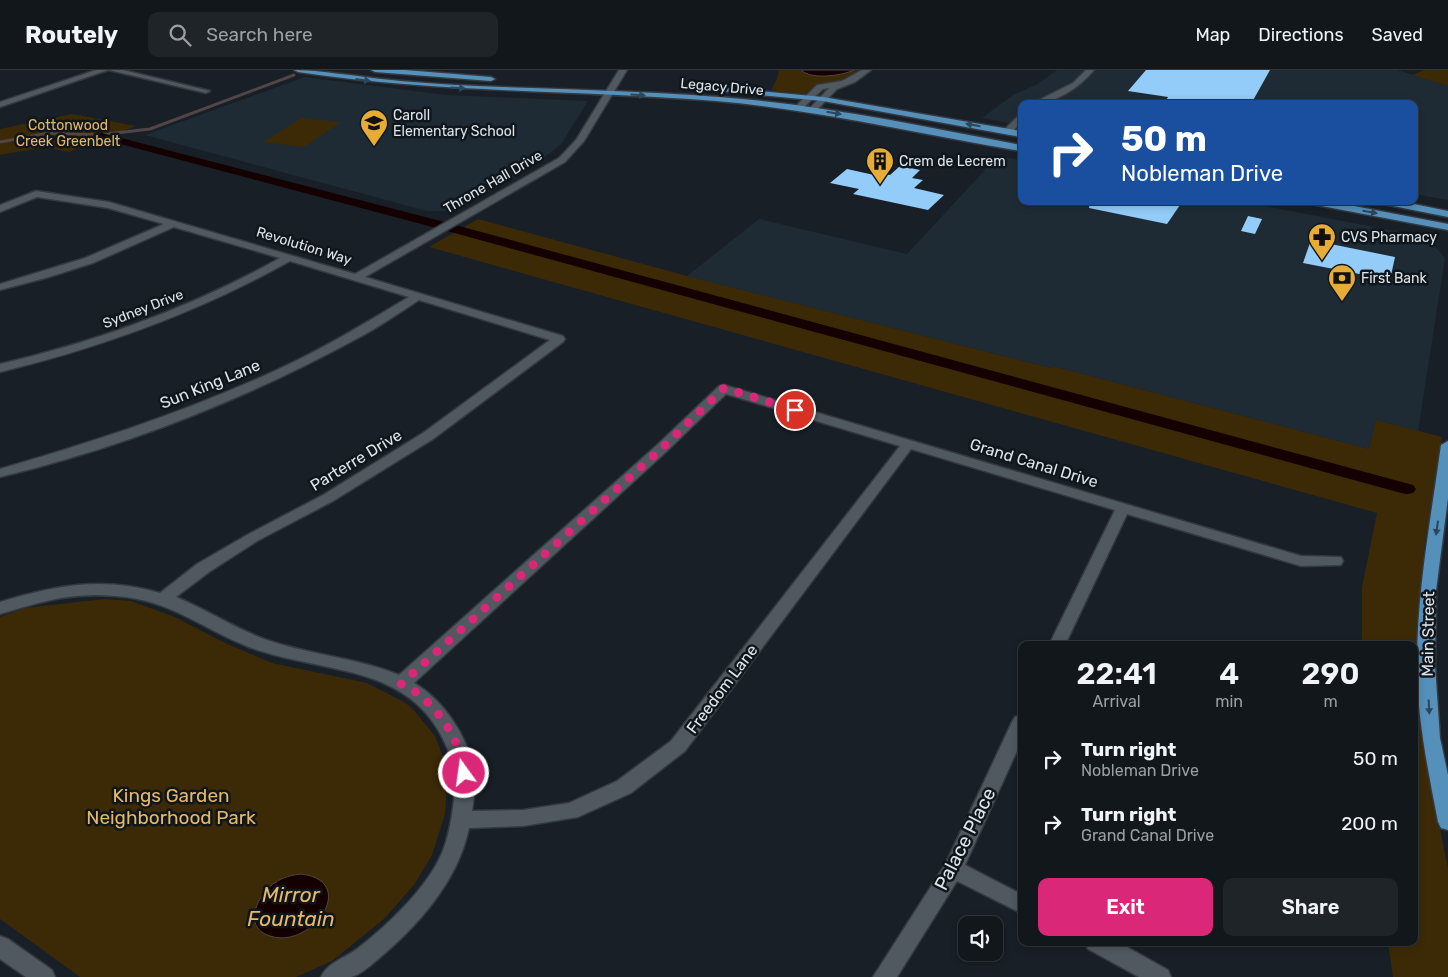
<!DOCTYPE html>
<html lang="en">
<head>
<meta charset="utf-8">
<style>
	body { margin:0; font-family:Rubik,sans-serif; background:#1f2429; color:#f1f3f6; height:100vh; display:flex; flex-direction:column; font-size:19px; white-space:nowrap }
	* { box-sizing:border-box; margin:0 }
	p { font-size:16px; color:#9c9fa3 }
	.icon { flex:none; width:28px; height:28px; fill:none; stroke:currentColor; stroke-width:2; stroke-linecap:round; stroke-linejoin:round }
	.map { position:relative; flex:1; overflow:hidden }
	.details { position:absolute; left:1018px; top:571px; width:400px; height:305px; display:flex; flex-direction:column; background:#12171c; border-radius:10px; box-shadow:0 2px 8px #0003,0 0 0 1px #31363b }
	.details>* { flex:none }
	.guide { position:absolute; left:1018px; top:30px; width:400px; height:105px; border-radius:10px; box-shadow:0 2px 8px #0003,0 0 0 1px #31363b; background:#1a4fa0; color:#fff; overflow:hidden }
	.fabs { position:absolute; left:958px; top:846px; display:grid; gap:10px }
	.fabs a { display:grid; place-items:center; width:45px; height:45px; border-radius:10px; background:#12171c; box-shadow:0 2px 8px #0003,0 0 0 1px #31363b; font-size:25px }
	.pin { position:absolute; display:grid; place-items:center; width:42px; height:42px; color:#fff; margin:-21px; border:2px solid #fff; border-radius:50%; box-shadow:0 1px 5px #0007 }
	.me { position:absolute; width:55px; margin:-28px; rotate:346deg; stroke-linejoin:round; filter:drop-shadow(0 0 4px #0008) }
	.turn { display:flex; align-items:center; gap:18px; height:105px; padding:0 20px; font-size:22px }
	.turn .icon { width:65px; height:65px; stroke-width:2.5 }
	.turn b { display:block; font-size:35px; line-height:42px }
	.eta { display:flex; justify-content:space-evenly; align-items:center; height:85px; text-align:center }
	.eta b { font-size:30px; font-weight:600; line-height:35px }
	.primary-button { display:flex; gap:10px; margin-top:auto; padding:10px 20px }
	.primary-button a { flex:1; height:58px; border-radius:10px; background:#db2777; color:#fff; font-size:20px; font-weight:600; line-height:58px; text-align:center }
	.primary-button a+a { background:#1f2429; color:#f1f3f6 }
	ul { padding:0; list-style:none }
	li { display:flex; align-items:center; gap:15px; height:65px; padding:0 20px }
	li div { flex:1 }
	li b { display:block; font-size:19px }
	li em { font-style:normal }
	header { display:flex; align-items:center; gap:30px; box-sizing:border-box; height:70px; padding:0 25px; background:#12171c; border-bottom:1px solid #31363b }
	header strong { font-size:24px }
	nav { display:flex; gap:28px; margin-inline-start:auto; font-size:18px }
	.search { width:350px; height:45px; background:#1f2429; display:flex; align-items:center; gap:12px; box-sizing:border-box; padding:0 18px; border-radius:10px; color:#9c9fa3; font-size:19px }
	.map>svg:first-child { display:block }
</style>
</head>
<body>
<header>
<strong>Routely</strong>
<div class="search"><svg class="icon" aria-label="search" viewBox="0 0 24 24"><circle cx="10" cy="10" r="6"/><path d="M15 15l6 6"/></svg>Search here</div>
<nav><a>Map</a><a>Directions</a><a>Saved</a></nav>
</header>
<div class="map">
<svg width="1448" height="907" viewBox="0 0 1448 907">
	<rect width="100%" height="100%" fill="#181f26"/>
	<!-- built -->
	<g fill="#1e2b35">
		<polygon points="1057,0 1397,0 1448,16 1448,130 1414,124 1414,34 1021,34 1021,55 982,48 1013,25 1036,15"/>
		<polygon points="305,7 446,25 588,31 562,73 554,80 527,100 452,141 427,141 145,65"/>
		<polygon points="998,86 1021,90 1021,131 1239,131 1426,167 1445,188 1418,361 1376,350 1369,379 1052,296 1051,298 687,206 759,149 907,184"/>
	</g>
	<!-- green -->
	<g fill="#3c2a07">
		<polygon points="779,0 861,0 842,11 817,14 805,24 771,20 777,9"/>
		<polygon points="1424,0 1448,0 1448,16 1412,5"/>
		<polygon points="72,44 136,56 69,82 45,77 0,85 0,59"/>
		<polygon points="301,48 341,52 304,77 263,72"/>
		<polygon points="478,149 687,206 1051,298 1052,296 1369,379 1376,350 1442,367 1424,478 1417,596 1424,681 1448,798 1448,907 1393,907 1388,873 1414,872 1414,575 1362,575 1362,517 1377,443 429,177"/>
		<polygon points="104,529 131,531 175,547 223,572 272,593 367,613 404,632 412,638 435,666 448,700 445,744 432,785 414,815 384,849 332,891 296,907 80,907 0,849 0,547 25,538"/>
	</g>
	<!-- water -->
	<g fill="#140000" stroke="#514546">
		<path d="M801,0H854C841,6 811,10 801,0Z"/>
		<path d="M301,804C360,811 312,880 270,866C241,857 258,823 276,812C283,807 292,805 301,804Z"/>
	</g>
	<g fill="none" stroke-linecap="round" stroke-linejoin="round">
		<!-- stream -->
		<polyline stroke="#514546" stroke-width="3" points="0,72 49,63 98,65 150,59 294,5"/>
		<!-- canal -->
		<polygon fill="#140000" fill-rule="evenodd" points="98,62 448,153 1413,415 1416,419 1413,423 1407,424 1401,423 440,159 94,67 93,65"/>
	</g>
	<!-- building -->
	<g fill="#93ccf8">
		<polygon points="1146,0 1270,0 1251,34 1164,34 1168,27 1128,21"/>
		<polygon points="900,96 920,100 912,108 923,110 914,118 944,125 928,140 853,124 859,119 830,113 847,99 874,105 877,102 890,105"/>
		<polygon points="1090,131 1152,131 1180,135 1167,154 1089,138"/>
		<polygon points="1248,146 1262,149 1255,164 1241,161"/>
		<polygon points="1311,170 1395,187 1390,210 1303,193"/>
	</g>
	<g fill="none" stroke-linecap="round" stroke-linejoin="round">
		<!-- minor casing -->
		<g stroke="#34393f" stroke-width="3">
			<g id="minor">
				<polygon points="96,0 108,0 0,37 0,32"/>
				<polygon points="109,0 123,0 210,21 206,23"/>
				<path d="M619,0H627L584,71L565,92L365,207L563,266L565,269L563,272L433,369L333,431L257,471L209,502L176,527C208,540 237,560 270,571C312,585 358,588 399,605L657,375L719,316L724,315L1301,486L1341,487L1343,491L1341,495L1301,496L1127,444L1065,575H1049L1115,440L911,379L685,681L631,723L578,747L523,756L469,758C458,811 418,856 377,890C370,896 360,905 351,907C342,907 330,907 321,907C327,893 345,888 357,879C387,856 427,818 442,783C449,766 452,747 454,729C457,706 452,686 441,665C403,593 317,603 249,577C200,558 172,530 115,526C71,522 41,532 0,544V532C56,515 103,506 160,523L197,494L247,465L323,425L423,363L550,270L419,230C399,243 379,257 358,268C246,329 124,377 0,407V399C96,371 192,340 283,297C326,277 367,252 409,227L290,191C199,242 102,277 0,302V294C98,271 192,237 280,188L174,157L93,193L49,207L0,220V214L85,188L164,154L108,138L37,127L0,142V135L36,121L109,132L355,204L559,88L576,70ZM726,324L900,376L671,671L617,711L569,733L523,740L472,741C474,729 475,716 474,703C469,668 444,630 414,613L667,381Z"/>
				<polygon points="862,0 871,0 855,12 837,19 816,41 809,39 829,18 823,19 802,39 795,37 817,15 842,11"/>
				<path d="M1086,0H1094C1079,18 1055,34 1031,34L1073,13Z"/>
				<polygon points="1018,46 1021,46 1021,53 1011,63 1005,63 1005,59"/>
				<polygon points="1021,645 1021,672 965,795 1021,824 1021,843 957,811 897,907 873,907 946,793 1012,652 1015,647"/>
				<polygon points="0,866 8,869 52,900 55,907 26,907 0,889"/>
				<polygon points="1085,872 1118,872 1168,900 1171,907 1139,907 1088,879"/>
			</g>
		</g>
		<!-- major casing -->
		<g stroke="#34393f" stroke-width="3">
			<g id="major">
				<path d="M294,0C313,0 331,3 350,5C385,10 421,13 456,15C555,20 654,20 753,30C843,39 932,58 1021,75V81C919,64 819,40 716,31C576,20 438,23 298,2Z"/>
				<polygon points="371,0 405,0 491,7 495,9 491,11 375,2"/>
				<polygon points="716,17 823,27 1021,61 1021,67 823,31 719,21 716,21"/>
				<polygon points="1306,131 1328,131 1448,154 1448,160 1311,134"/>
				<polygon points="1378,131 1399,131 1448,141 1448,147 1383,134"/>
				<path d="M1448,371V428L1436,521L1435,595L1440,668L1448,705V760L1441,758L1438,752C1428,700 1417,648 1417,594C1417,520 1431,448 1441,375Z"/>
			</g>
		</g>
		<!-- minor -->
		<use href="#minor" fill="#505960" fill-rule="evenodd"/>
		<!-- major -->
		<use href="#major" fill="#5590bb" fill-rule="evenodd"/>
	</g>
	<!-- one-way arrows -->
	<defs><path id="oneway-solid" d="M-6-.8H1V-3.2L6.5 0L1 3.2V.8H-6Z" transform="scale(1.25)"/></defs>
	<g fill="#2b475c">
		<use href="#oneway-solid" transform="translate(363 10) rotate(7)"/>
		<use href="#oneway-solid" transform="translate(458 18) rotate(3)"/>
		<use href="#oneway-solid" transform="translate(638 25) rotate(3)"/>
		<use href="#oneway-solid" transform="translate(834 43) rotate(9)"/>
		<use href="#oneway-solid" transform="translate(973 55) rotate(-170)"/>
		<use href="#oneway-solid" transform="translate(1370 142) rotate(10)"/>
		<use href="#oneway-solid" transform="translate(1437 458) rotate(98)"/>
		<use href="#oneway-solid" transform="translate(1429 637) rotate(87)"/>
	</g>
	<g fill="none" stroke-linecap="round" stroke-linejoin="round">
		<!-- route -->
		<path stroke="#db2777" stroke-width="9" stroke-dasharray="0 16.2" d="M464,703C462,675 443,645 421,626C416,621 407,618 401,614L662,378L724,318L795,340"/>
	</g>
	<!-- icons -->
	<defs>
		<g id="school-pin" transform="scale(1.4375)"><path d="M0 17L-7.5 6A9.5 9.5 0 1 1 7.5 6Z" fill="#e7ac36" stroke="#0f161c"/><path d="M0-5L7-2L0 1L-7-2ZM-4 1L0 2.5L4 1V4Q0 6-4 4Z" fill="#111"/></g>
		<g id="building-pin" transform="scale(1.4375)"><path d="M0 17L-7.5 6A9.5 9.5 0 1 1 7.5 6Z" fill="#e7ac36" stroke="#0f161c"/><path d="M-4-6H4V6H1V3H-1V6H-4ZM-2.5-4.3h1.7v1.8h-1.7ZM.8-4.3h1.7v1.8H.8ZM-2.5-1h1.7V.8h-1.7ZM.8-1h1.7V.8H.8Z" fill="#111"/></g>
		<g id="pharmacy-pin" transform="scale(1.4375)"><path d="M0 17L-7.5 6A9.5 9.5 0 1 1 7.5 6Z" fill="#e7ac36" stroke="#0f161c"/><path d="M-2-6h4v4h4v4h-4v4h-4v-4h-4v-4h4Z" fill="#111"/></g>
		<g id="bank-pin" transform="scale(1.4375)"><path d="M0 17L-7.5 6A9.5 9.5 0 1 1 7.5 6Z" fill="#e7ac36" stroke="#0f161c"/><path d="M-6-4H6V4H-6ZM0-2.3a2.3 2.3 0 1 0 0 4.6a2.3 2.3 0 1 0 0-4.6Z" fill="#111"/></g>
	</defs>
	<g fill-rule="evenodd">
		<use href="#school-pin" x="374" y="53"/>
		<use href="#building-pin" x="880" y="91"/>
		<use href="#pharmacy-pin" x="1322" y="167"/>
		<use href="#bank-pin" x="1342" y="208"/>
	</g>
	<g text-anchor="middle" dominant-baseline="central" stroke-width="5" stroke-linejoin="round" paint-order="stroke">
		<!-- far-street labels -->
		<g font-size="14" fill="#dfe5e9" stroke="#0f161c">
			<text transform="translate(722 17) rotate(5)">Legacy Drive</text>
			<text transform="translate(493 112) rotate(-30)">Throne Hall Drive</text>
			<text transform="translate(304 176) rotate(17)">Revolution Way</text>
			<text transform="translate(143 239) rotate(-21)">Sydney Drive</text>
		</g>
		<!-- far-poi labels -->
		<g font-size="14" fill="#dfe5e9" stroke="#0f161c" text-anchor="start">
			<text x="393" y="45">Caroll<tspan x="393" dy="16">Elementary School</tspan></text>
			<text x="899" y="91">Crem de Lecrem</text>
			<text x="1341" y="167">CVS Pharmacy</text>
			<text x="1361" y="208">First Bank</text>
		</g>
		<!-- far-park labels -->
		<g font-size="14" fill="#e7b864" stroke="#0f161c">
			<text x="68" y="55">Cottonwood<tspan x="68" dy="16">Creek Greenbelt</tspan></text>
		</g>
		<!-- street labels -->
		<g font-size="16" fill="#dfe5e9" stroke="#0f161c">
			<text transform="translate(210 314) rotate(-22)">Sun King Lane</text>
			<text transform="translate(356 390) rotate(-31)">Parterre Drive</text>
			<text transform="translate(1034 393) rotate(17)">Grand Canal Drive</text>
			<text transform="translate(1428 564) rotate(-89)">Main Street</text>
			<text transform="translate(722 619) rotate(-53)">Freedom Lane</text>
		</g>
		<!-- near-park labels -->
		<g font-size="19" fill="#e7b864" stroke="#0f161c">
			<text x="171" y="725">Kings Garden<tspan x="171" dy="22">Neighborhood Park</tspan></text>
		</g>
		<!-- near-street labels -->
		<g font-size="19" fill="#dfe5e9" stroke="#0f161c">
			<text transform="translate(965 769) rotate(-63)">Palace Place</text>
		</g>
		<!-- near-water labels -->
		<g font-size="21" font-style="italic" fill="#e9b965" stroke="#0f161c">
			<text x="291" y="824">Mirror<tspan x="291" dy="24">Fountain</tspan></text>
		</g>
	</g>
</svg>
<div class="fabs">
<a><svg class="icon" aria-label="sound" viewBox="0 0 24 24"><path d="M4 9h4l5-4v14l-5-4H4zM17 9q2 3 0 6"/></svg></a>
</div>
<div class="pin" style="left:795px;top:340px;background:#d93025"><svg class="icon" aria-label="arrive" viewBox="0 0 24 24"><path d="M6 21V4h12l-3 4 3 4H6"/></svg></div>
<svg class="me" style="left:464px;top:703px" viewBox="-20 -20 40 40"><circle r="17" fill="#db2777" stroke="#fff" stroke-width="3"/><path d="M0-11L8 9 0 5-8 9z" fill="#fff"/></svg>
<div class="guide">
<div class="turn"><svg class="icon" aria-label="right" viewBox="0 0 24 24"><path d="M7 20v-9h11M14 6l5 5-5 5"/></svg><div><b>50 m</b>Nobleman Drive</div></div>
</div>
<section class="details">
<div class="eta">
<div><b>22:41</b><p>Arrival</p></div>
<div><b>4</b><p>min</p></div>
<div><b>290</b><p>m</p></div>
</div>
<ul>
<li><svg class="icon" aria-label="right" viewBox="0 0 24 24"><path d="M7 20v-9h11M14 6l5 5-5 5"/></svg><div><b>Turn right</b><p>Nobleman Drive</p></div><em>50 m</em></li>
<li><svg class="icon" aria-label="right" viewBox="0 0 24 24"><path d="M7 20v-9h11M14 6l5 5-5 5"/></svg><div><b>Turn right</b><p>Grand Canal Drive</p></div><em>200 m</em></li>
</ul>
<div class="primary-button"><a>Exit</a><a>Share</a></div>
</section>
</div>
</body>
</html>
